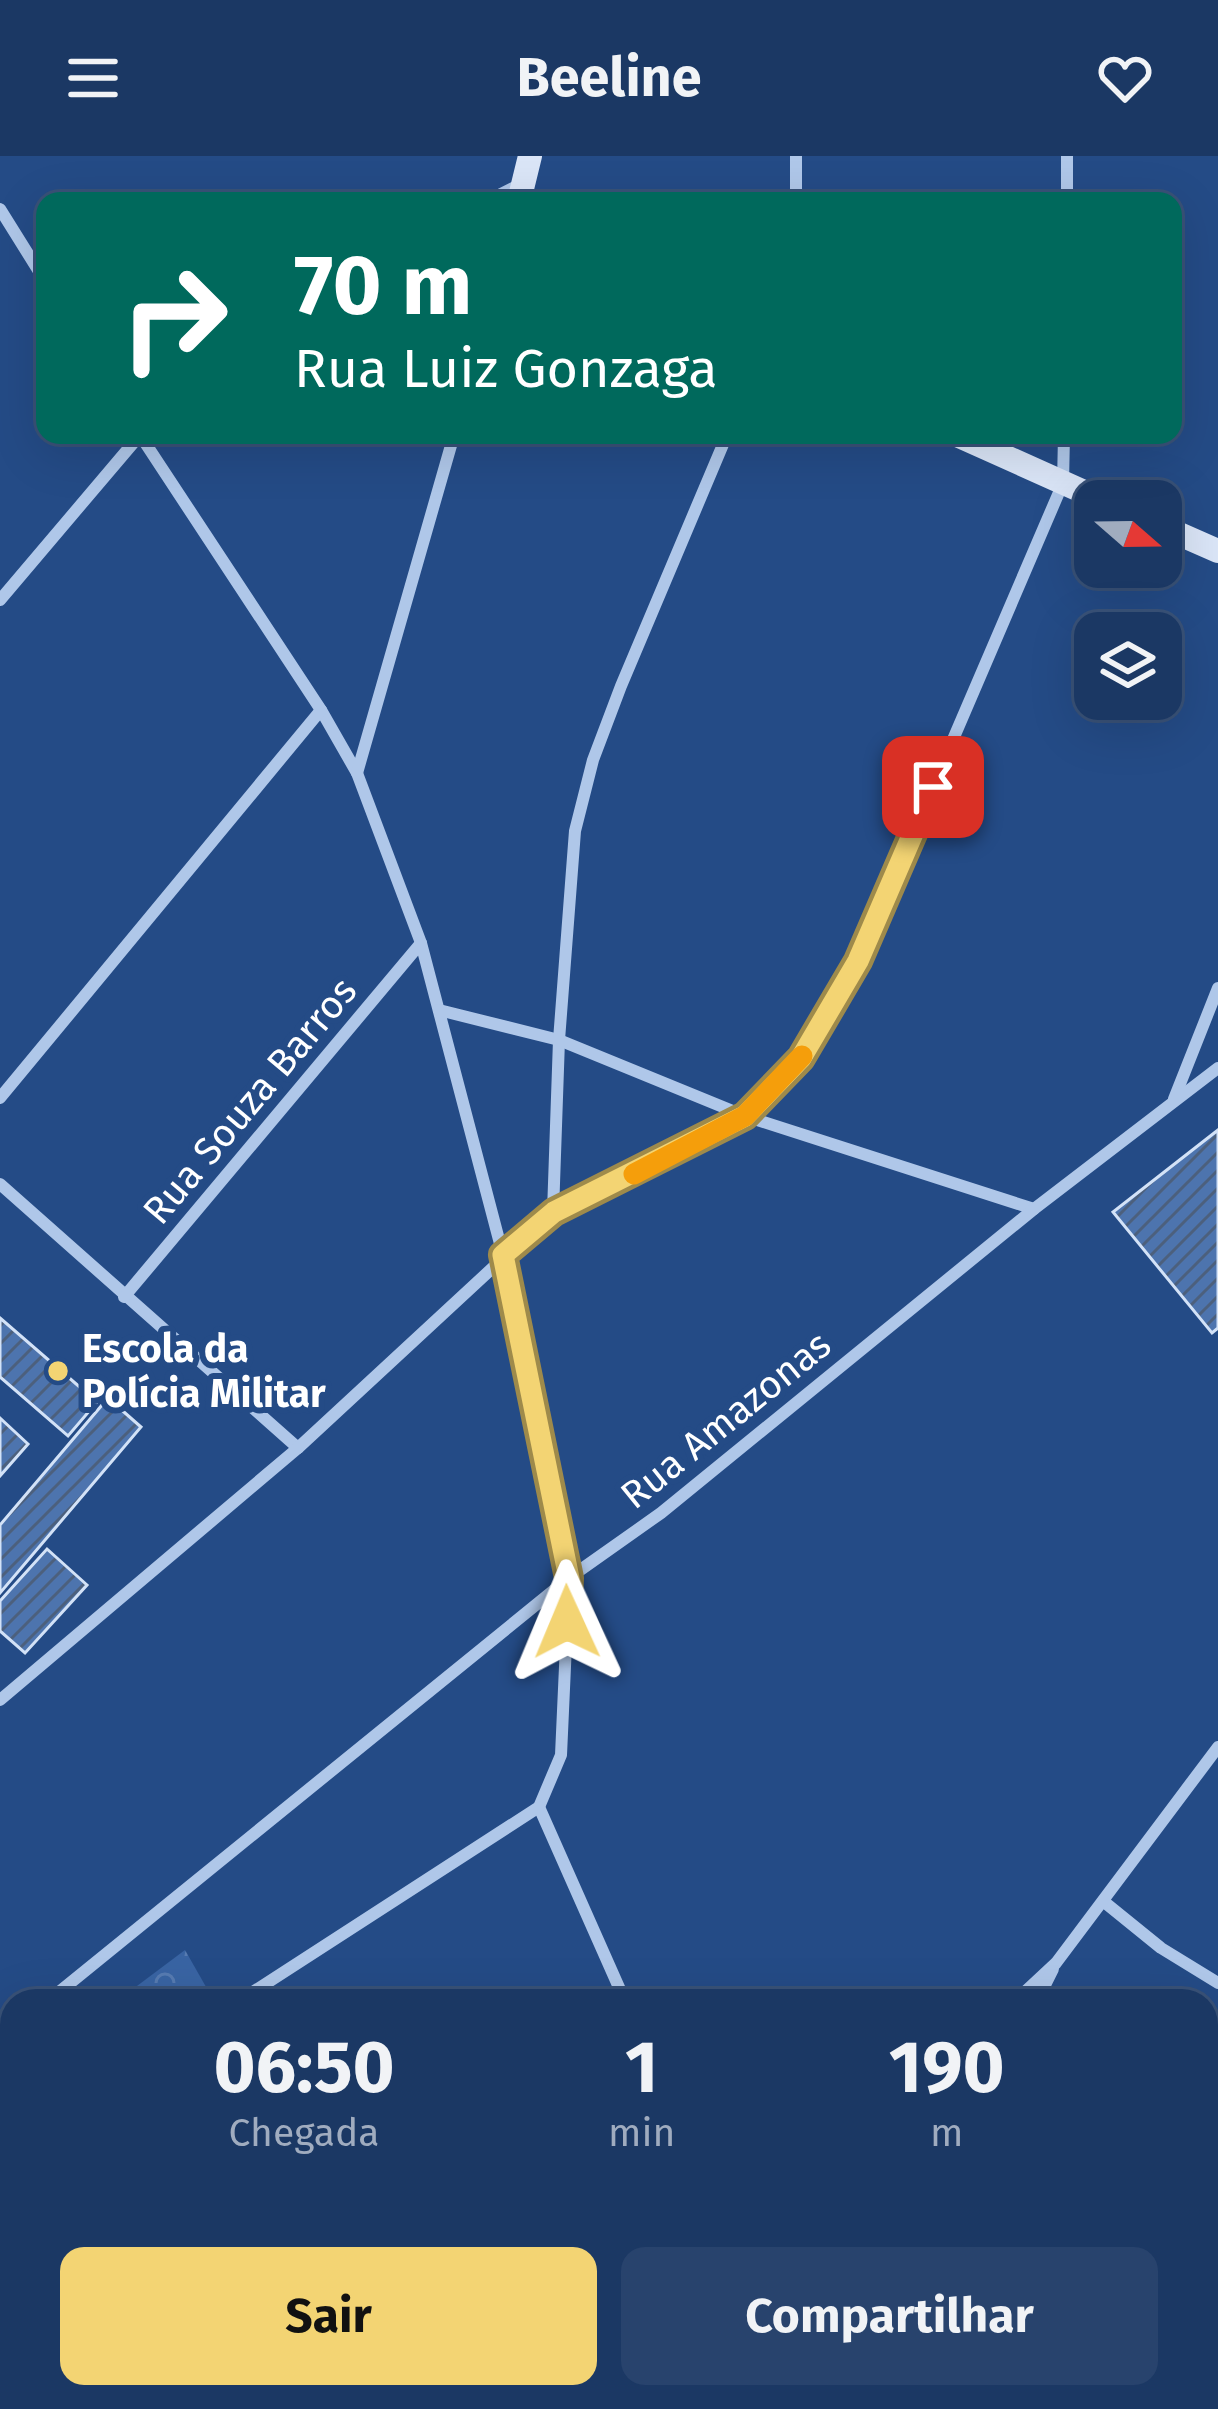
<!DOCTYPE html>
<html lang="pt">
<head>
<meta charset="utf-8">
<style>
	body { margin:0; font-family:"Fira Sans",sans-serif; background:#28436d; color:#f1f3f6; height:100vh; display:flex; flex-direction:column; font-size:45px; white-space:nowrap }
	* { box-sizing:border-box; margin:0 }
	p { font-size:39px; color:#a0acbf }
	.icon { flex:none; width:66px; height:66px; fill:none; stroke:currentColor; stroke-width:2; stroke-linecap:round; stroke-linejoin:round }
	.map { position:relative; flex:1; overflow:hidden }
	.panel { position:absolute; left:0px; top:1833px; width:1218px; height:420px; display:flex; flex-direction:column; background:#1b3864; border-radius:36px 36px 0 0; box-shadow:0 12px 48px #0002,0 0 0 3px #395278 }
	.panel>* { flex:none }
	.top-card { position:absolute; left:36px; top:36px; width:1146px; height:252px; border-radius:24px; box-shadow:0 12px 48px #0002,0 0 0 3px #395278; background:#00695c; color:#fff; overflow:hidden }
	.needle { width:78px; rotate:110deg }
	.controls { position:absolute; left:1074px; top:324px; display:grid; gap:24px }
	.controls a { display:grid; place-items:center; width:108px; height:108px; border-radius:24px; background:#1b3864; box-shadow:0 12px 48px #0002,0 0 0 3px #395278; font-size:60px }
	.pin { position:absolute; display:grid; place-items:center; width:102px; height:102px; color:#fff; margin:-51px; border-radius:24px; box-shadow:0 6px 18px #0006 }
	.me { position:absolute; width:132px; margin:-66px; rotate:359deg; stroke-linejoin:round; filter:drop-shadow(0 0 9px #0008) }
	.turn { display:flex; align-items:center; gap:42px; height:252px; padding:0 60px; font-size:54px }
	.turn .icon { width:156px; height:156px; stroke-width:2.5 }
	.turn b { display:block; font-size:84px; line-height:102px }
	.eta { display:flex; justify-content:space-evenly; align-items:center; height:204px; text-align:center }
	.eta b { font-size:72px; font-weight:700; line-height:84px }
	.cta { display:flex; gap:24px; margin-top:auto; padding:24px 60px }
	.cta a { flex:1; height:138px; border-radius:24px; background:#f3d473; color:#111; font-size:48px; font-weight:700; line-height:138px; text-align:center }
	.cta a+a { background:#28436d; color:#f1f3f6 }
	header { display:flex; justify-content:space-between; align-items:center; height:156px; padding:0 60px; background:#1b3864; font-size:54px; font-weight:700 }
	.map>svg:first-child { display:block }
</style>
</head>
<body>
<header><svg class="icon" aria-label="menu" viewBox="0 0 24 24"><path d="M4 6h16M4 12h16M4 18h16"/></svg>Beeline<svg class="icon" aria-label="heart" viewBox="0 0 24 24"><path d="M12 20l-8-8c-3-5 5-10 8-4 3-6 11-1 8 4z"/></svg></header>
<div class="map">
<svg width="1218" height="2253" viewBox="0 0 1218 2253">
	<defs>
		<pattern id="park-crowns" width="20" height="18" patternUnits="userSpaceOnUse" patternTransform="scale(3)"><rect width="20" height="18" fill="#3964a3"/><path d="M2 6a3 3 0 1 1 6 0M12 15a3 3 0 1 1 6 0" fill="none" stroke="#577bb1"/></pattern>
		<pattern id="building-hatch" width="6" height="6" patternUnits="userSpaceOnUse" patternTransform="scale(3)"><rect width="6" height="6" fill="#4d74ae"/><path d="M-1 1l2-2M0 6l6-6M5 7l2-2" fill="none" stroke="#4c607d"/></pattern>
	</defs>
	<rect width="100%" height="100%" fill="#244b86"/>
	<!-- park -->
	<g fill="url(#park-crowns)">
		<polygon points="185,1794 214,1845 117,1845"/>
		<polygon points="12,1924 12,1988 0,1996 0,1933"/>
		<polygon points="644,2241 742,2241 733,2253 631,2253"/>
	</g>
	<!-- building -->
	<g fill="url(#building-hatch)" stroke="#d3e2f7" stroke-width="3">
		<polygon points="1218,974 1218,1172 1212,1177 1113,1056"/>
		<polygon points="0,1162 97,1246 68,1280 0,1221"/>
		<polygon points="108,1242 141,1271 0,1437 0,1369"/>
		<polygon points="0,1262 28,1288 0,1320"/>
		<polygon points="47,1393 87,1429 25,1497 0,1475 0,1445"/>
	</g>
	<g fill="none" stroke-linecap="round" stroke-linejoin="round">
		<!-- street -->
		<g stroke="#afc7e9" stroke-width="12">
			<polyline points="796,0 796,45"/>
			<polyline points="487,45 523,27"/>
			<polyline points="1067,45 1067,0"/>
			<polyline points="0,53 45,125"/>
			<polyline points="140,279 321,554 357,617 421,787 503,1099 569,1422 561,1599 539,1651 239,1845"/>
			<polyline points="0,444 140,279"/>
			<polyline points="357,617 454,279"/>
			<polyline points="439,854 559,884 745,960 1034,1053"/>
			<polyline points="0,942 321,554"/>
			<polyline points="1174,943 1218,832"/>
			<polyline points="0,1028 298,1292"/>
			<polyline points="553,1056 559,884 575,675 593,604 621,530 727,279"/>
			<polyline points="124,1141 421,787"/>
			<polyline points="0,1544 298,1292 553,1056 745,960 801,902 858,805 1063,327 1064,279"/>
			<polyline points="539,1651 625,1845"/>
			<polyline points="1103,1745 1161,1792 1218,1827"/>
			<polyline points="48,1845 569,1422 661,1357 1034,1053 1218,912"/>
			<polyline points="1015,1845 1056,1807 1218,1591"/>
			<polyline points="1037,1845 1053,1813"/>
			<polyline points="0,1882 12,1873"/>
			<polyline points="0,1999 12,1992"/>
			<polyline points="1206,2087 1218,2070"/>
			<polyline points="570,2253 583,2241"/>
			<polyline points="774,2253 783,2241"/>
			<polyline points="1087,2253 1096,2241"/>
		</g>
		<!-- secondary -->
		<g stroke="#dae5f7" stroke-width="24">
			<polyline points="519,45 530,0"/>
			<polyline points="957,279 1104,345"/>
			<polyline points="1161,370 1218,395"/>
			<polyline points="0,2015 12,2022"/>
			<polyline points="384,2241 404,2253"/>
		</g>
	</g>
	<g fill="none" stroke-linecap="round" stroke-linejoin="round">
		<!-- route casing -->
		<g stroke="#9e8a4b" stroke-width="30">
			<polyline id="route" points="567,1466 569,1422 503,1099 554,1056 745,960 801,902 858,805 933,631"/>
		</g>
		<!-- route -->
		<use href="#route" stroke="#f3d473" stroke-width="21"/>
		<!-- slow -->
		<polyline stroke="#f59e0b" stroke-width="21" points="634,1018 745,960 802,900"/>
	</g>
	<!-- markers -->
	<circle fill="#f3d473" stroke="#244b86" stroke-width="4.5" cx="58" cy="1215" r="12"/>
	<g text-anchor="middle" dominant-baseline="central" stroke-width="12" stroke-linejoin="round" paint-order="stroke">
		<!-- street labels -->
		<g font-size="39" fill="#fff" stroke="#244b86">
			<text transform="translate(250 945) rotate(-50)">Rua Souza Barros</text>
			<text transform="translate(726 1264) rotate(-39)">Rua Amazonas</text>
		</g>
		<!-- poi labels -->
		<g font-size="39" font-weight="bold" fill="#fff" stroke="#244b86" text-anchor="start">
			<text x="82" y="1193">Escola da<tspan x="82" dy="45">Polícia Militar</tspan></text>
		</g>
	</g>
</svg>
<div class="controls">
<a><svg class="needle" viewBox="-14 -14 28 28"><path d="M0-13l5 13h-10z" fill="#e53935"/><path d="M0 13l5-13h-10z" fill="#a0acbf"/></svg></a>
<a><svg class="icon" aria-label="layers" viewBox="0 0 24 24"><path d="M12 4l9 5-9 5-9-5zM3 14l9 5 9-5"/></svg></a>
</div>
<div class="pin" style="left:933px;top:631px;background:#d93025"><svg class="icon" aria-label="arrive" viewBox="0 0 24 24"><path d="M6 21V4h12l-3 4 3 4H6"/></svg></div>
<svg class="me" style="left:567px;top:1466px" viewBox="-20 -20 40 40"><path d="M0-17L14 15 0 8-14 15z" fill="#f3d473" stroke="#fff" stroke-width="4"/></svg>
<div class="top-card">
<div class="turn"><svg class="icon" aria-label="right" viewBox="0 0 24 24"><path d="M7 20v-9h11M14 6l5 5-5 5"/></svg><div><b>70 m</b>Rua Luiz Gonzaga</div></div>
</div>
<section class="panel">
<div class="eta">
<div><b>06:50</b><p>Chegada</p></div>
<div><b>1</b><p>min</p></div>
<div><b>190</b><p>m</p></div>
</div>
<div class="cta"><a>Sair</a><a>Compartilhar</a></div>
</section>
</div>
</body>
</html>
